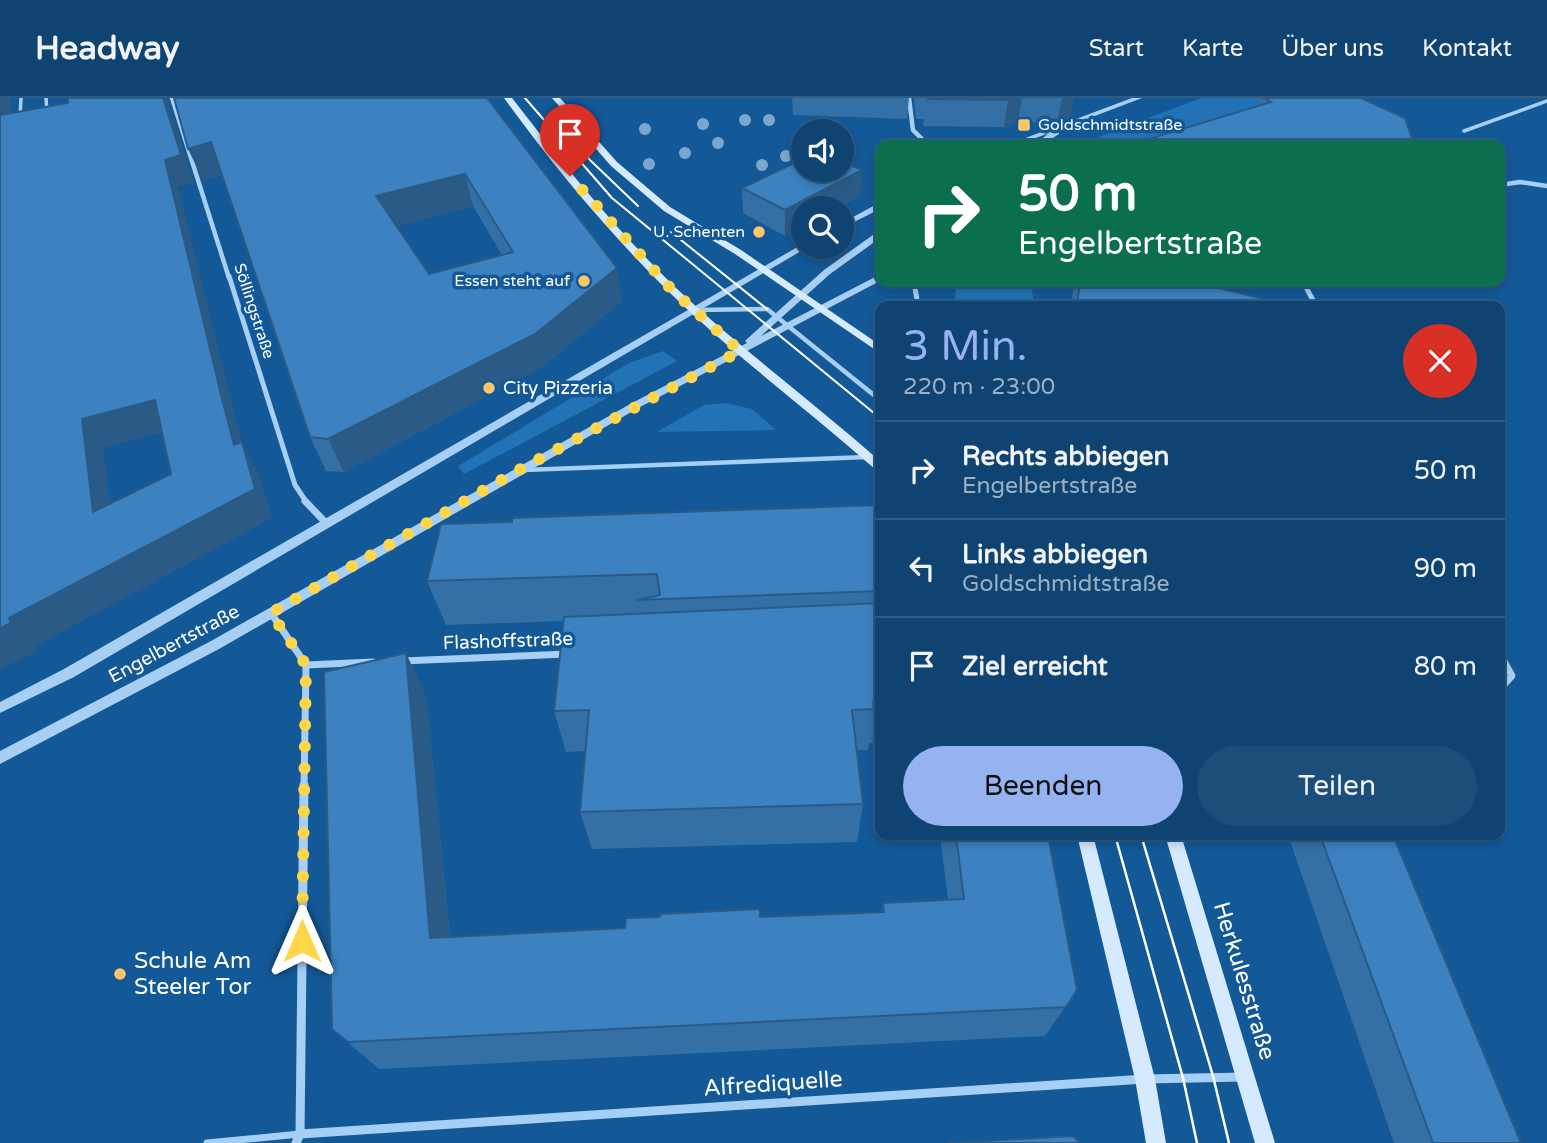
<!DOCTYPE html>
<html lang="de">
<head>
<meta charset="utf-8">
<style>
	body { margin:0; font-family:"Varela Round",sans-serif; background:#1c4e7a; color:#f1f3f6; height:100vh; display:flex; flex-direction:column; font-size:26px; white-space:nowrap }
	* { box-sizing:border-box; margin:0 }
	p { font-size:23px; color:#9bb0c4 }
	.icon { flex:none; width:38px; height:38px; fill:none; stroke:currentColor; stroke-width:2; stroke-linecap:round; stroke-linejoin:round }
	.map { position:relative; flex:1; overflow:hidden }
	.panel { position:absolute; left:875px; top:203px; width:630px; height:539px; display:flex; flex-direction:column; background:#0e4372; border-radius:14px; box-shadow:0 4px 10px #0003,0 0 0 2px #2e5c84 }
	.panel>* { flex:none }
	.banner { position:absolute; left:875px; top:42px; width:630px; height:147px; border-radius:14px; box-shadow:0 4px 10px #0003,0 0 0 2px #2e5c84; background:#0b6e4f; color:#fff; overflow:hidden }
	.buttons { position:absolute; left:791px; top:21px; display:grid; gap:14px }
	.buttons a { display:grid; place-items:center; width:63px; height:63px; border-radius:50%; background:#0e4372; box-shadow:0 4px 10px #0003,0 0 0 2px #2e5c84; font-size:35px }
	.pin { position:absolute; display:grid; place-items:center; width:60px; height:60px; color:#fff; margin:-72px -30px; border-radius:50% 50% 50% 0; rotate:-45deg; box-shadow:0 0 7px #0007 }
	.pin .icon { rotate:45deg }
	.me { position:absolute; width:77px; margin:-38px; rotate:0deg; stroke-linejoin:round; filter:drop-shadow(0 0 5px #0008) }
	.turn { display:flex; align-items:center; gap:24px; height:147px; padding:0 28px; font-size:32px }
	.turn .icon { width:91px; height:91px; stroke-width:2.5 }
	.turn b { display:block; font-size:49px; line-height:60px }
	.round { display:grid; place-items:center; flex:none; width:74px; height:74px; border-radius:37px; background:#1c4e7a }
	.summary { display:flex; align-items:center; justify-content:space-between; height:119px; padding:0 28px }
	h1 { font-size:42px; font-weight:600; line-height:52px; color:#95b2f1 }
	.primary-button { display:flex; gap:14px; margin-top:auto; padding:14px 28px }
	.primary-button a { flex:1; height:80px; border-radius:42px; background:#95b2f1; color:#111; font-size:28px; font-weight:600; line-height:80px; text-align:center }
	.primary-button a+a { background:#1c4e7a; color:#f1f3f6 }
	ul { padding:0; list-style:none }
	li { display:flex; align-items:center; gap:21px; height:98px; padding:0 28px; border-top:2px solid #2e5c84 }
	li div { flex:1 }
	li b { display:block; font-size:26px }
	li em { font-style:normal }
	header { display:flex; align-items:center; gap:42px; box-sizing:border-box; height:98px; padding:0 35px; background:#0e4372; border-bottom:2px solid #2e5c84 }
	header strong { font-size:33px }
	nav { display:flex; gap:38px; margin-inline-start:auto; font-size:24px }
	.map>svg:first-child { display:block }
</style>
</head>
<body>
<header>
<strong>Headway</strong>
<nav><a>Start</a><a>Karte</a><a>Über uns</a><a>Kontakt</a></nav>
</header>
<div class="map">
<svg width="1547" height="1045" viewBox="0 0 1547 1045">
	<rect width="100%" height="100%" fill="#135998"/>
	<!-- green -->
	<g fill="#2272b6">
		<polygon points="1201,0 1323,0 1160,47 1078,47"/>
		<polygon points="957,184 1030,184 1035,208 954,208"/>
		<polygon points="663,253 677,263 464,376 458,368 629,265"/>
		<polygon points="726,305 752,311 776,332 657,334 704,307"/>
	</g>
	<g fill="none" stroke-linecap="round" stroke-linejoin="round">
		<!-- service-far2 -->
		<g stroke="#a6cff3" stroke-width="3.5">
			<polyline points="46,0 47,14"/>
			<polyline points="20,19 21,0"/>
			<polyline points="1464,33 1547,3"/>
		</g>
		<!-- service-far1 -->
		<g stroke="#a6cff3" stroke-width="4.5">
			<polyline points="1283,184 1307,187"/>
			<polyline points="695,212 767,211 880,302"/>
			<polyline points="524,372 868,359"/>
		</g>
		<!-- service -->
		<polyline stroke="#a6cff3" stroke-width="7" points="207,1045 300,1036"/>
		<!-- minor-far3 -->
		<g stroke="#a6cff3" stroke-width="4.5">
			<polyline points="172,0 229,180"/>
			<polyline points="909,0 913,32 928,47"/>
			<polyline points="1500,87 1520,84 1547,88"/>
		</g>
		<!-- minor-far2 -->
		<g stroke="#a6cff3" stroke-width="5">
			<polyline points="229,178 295,387 307,405"/>
			<polyline points="914,184 918,208"/>
			<polyline points="1307,184 1307,191 1316,208"/>
		</g>
		<!-- minor-far1 -->
		<g stroke="#a6cff3" stroke-width="7">
			<polyline points="305,403 326,425"/>
			<polyline points="271,515 306,567 304,689"/>
			<polyline points="1500,556 1512,578 1500,591"/>
			<polyline points="402,563 568,556"/>
			<polyline points="306,567 373,564"/>
		</g>
		<!-- minor -->
		<g stroke="#a6cff3" stroke-width="9">
			<polyline points="300,1036 1145,981 1244,979"/>
			<polyline points="296,1045 300,1036 304,687"/>
		</g>
		<!-- tertiary -->
		<g fill="#a6cff3" fill-rule="evenodd">
			<polygon points="1132,0 1142,0 1058,32 1059,36 1042,47 1034,47 1049,35 1017,47 1007,47"/>
			<polygon points="877,106 880,106 880,111 842,130 842,125"/>
			<polygon points="877,134 880,134 880,140 830,176 761,238 877,178 880,177 880,183 640,309 219,551 0,666 0,653 211,543 632,305 747,245 745,243 747,241 824,172"/>
			<polygon points="801,147 808,149 74,579 0,615 0,604 64,571"/>
		</g>
		<!-- secondary -->
		<g fill="#d5eafd" fill-rule="evenodd">
			<path d="M504,0H512C563,66 616,132 676,190C741,251 813,304 880,363V373L876,372C808,312 735,258 670,195C609,135 554,69 504,0Z"/>
			<polygon points="552,0 560,0 617,64 670,109 741,152 880,247 880,255 735,156 664,113 611,68"/>
			<polygon points="1077,737 1093,737 1155,981 1166,1045 1146,1045 1135,981"/>
			<polygon points="1165,737 1181,737 1275,1045 1255,1045"/>
		</g>
		<!-- tram-far1 -->
		<g stroke="#fff" stroke-width="2">
			<polyline points="525,0 612,100 880,320"/>
			<polyline points="556,22 590,62 638,108"/>
			<polyline points="671,134 767,211"/>
		</g>
		<!-- tram -->
		<g stroke="#fff" stroke-width="2.5">
			<polyline points="1115,737 1183,980 1197,1045"/>
			<polyline points="1141,737 1213,978 1229,1045"/>
		</g>
	</g>
	<!-- trees -->
	<g fill="#7aa7d0">
		<circle cx="745" cy="22" r="6"/>
		<circle cx="769" cy="22" r="6"/>
		<circle cx="703" cy="26" r="6"/>
		<circle cx="645" cy="31" r="6"/>
		<circle cx="718" cy="45" r="6"/>
		<circle cx="685" cy="55" r="6"/>
		<circle cx="786" cy="58" r="6"/>
		<circle cx="649" cy="66" r="6"/>
		<circle cx="762" cy="67" r="6"/>
	</g>
	<!-- wall -->
	<g fill="#3470a5" fill-rule="evenodd">
		<path d="M174,0H487L622,203L542,269L344,374L326,373L310,339L222,77L203,82ZM473,108L502,157L429,176L396,128Z"/>
		<polygon points="792,0 909,0 907,21 793,17"/>
		<polygon points="914,0 1074,0 1069,21 1057,25 1018,24 1004,29 923,28 924,21 916,21"/>
		<polygon points="1259,0 1361,0 1256,8"/>
		<polygon points="742,90 860,98 785,138 743,115"/>
		<polygon points="1074,184 1216,184 1218,190 1293,208 1071,208"/>
		<polygon points="880,407 880,644 869,645 868,652 857,652 863,706 857,744 592,751 580,714 585,653 566,654 554,613 563,523 446,527 427,483 512,424"/>
		<polygon points="426,598 450,839 625,830 760,819 882,815 883,805 948,802 940,737 1048,737 1077,892 1045,938 379,971 332,931"/>
		<polygon points="1288,737 1393,737 1521,1045 1394,1045"/>
	</g>
	<!-- shaded-wall -->
	<g fill="#2a5b86">
		<polygon points="0,0 11,0 10,26 0,29"/>
		<polygon points="163,0 166,0 169,6 194,85 178,89 237,326 242,345 258,374 272,420 36,548 38,553 0,571 0,530 9,520 234,347 221,297 165,62"/>
		<polygon points="1016,0 1022,0 1018,24 1004,29 1008,2"/>
		<polygon points="1062,0 1074,0 1069,21 1057,25"/>
		<polygon points="211,44 225,76 203,82 188,51"/>
		<polygon points="862,72 860,98 836,110 803,110 803,128 785,138 785,112"/>
		<polygon points="465,76 473,108 387,131 376,98"/>
		<polygon points="617,170 622,203 542,269 344,374 328,341"/>
		<polygon points="155,302 173,331 103,350 115,443 93,414 82,321"/>
		<polygon points="406,555 426,598 453,872 430,840"/>
	</g>
	<!-- building -->
	<g fill="#3c82c0" stroke="#2a5b86" stroke-width="2" fill-rule="evenodd">
		<path d="M68,0H163L181,57L165,62L221,297L234,347L242,344L255,391L9,520L11,525L0,530V17L68,5ZM155,302L171,376L93,414L82,321Z"/>
		<path d="M174,0H487L617,170L535,236L328,341L310,339L211,44L188,51ZM465,76L513,154L429,176L376,98Z"/>
		<polygon points="929,0 1016,0 1008,2 927,1"/>
		<polygon points="1264,0 1361,0 1405,20 1414,47 1129,47 1271,4"/>
		<polygon points="803,61 803,72 842,72 842,63 862,72 785,112 742,90"/>
		<polygon points="1080,184 1216,184 1218,190 1293,208 1077,208"/>
		<polygon points="880,407 880,493 637,502 660,497 657,476 427,483 441,426 512,424 512,420"/>
		<polygon points="880,505 880,603 873,604 874,611 852,612 863,706 580,714 589,612 554,613 564,519"/>
		<polygon points="406,555 430,840 625,830 626,820 660,819 660,816 760,811 760,819 884,814 883,805 964,801 956,737 1048,737 1077,892 1066,909 348,944 332,931 324,574"/>
		<polygon points="1320,737 1393,737 1521,1045 1433,1045"/>
		<polygon points="1073,1038 1080,1045 948,1045"/>
	</g>
	<g fill="none" stroke-linecap="round" stroke-linejoin="round">
		<!-- route -->
		<polyline stroke="#ffd54a" stroke-width="12" stroke-dasharray="0 21.6" points="302,843 306,567 271,515 517,373 740,253 671,191 570,78"/>
	</g>
	<!-- markers -->
	<g fill="#ffc668" stroke="#135998" stroke-width="2.5">
		<rect x="1017" y="20" width="14" height="14" rx="3.5"/>
		<circle cx="759" cy="134" r="7"/>
		<circle cx="584" cy="183" r="7"/>
		<circle cx="489" cy="290" r="7"/>
		<circle cx="120" cy="876" r="7"/>
	</g>
	<g text-anchor="middle" dominant-baseline="central" stroke-width="7" stroke-linejoin="round" paint-order="stroke">
		<!-- far-poi labels -->
		<g font-size="16" fill="#fff" stroke="#135998" text-anchor="end">
			<text x="1038" y="27" text-anchor="start">Goldschmidtstraße</text>
			<text x="745" y="134">U. Schenten</text>
			<text x="570" y="183">Essen steht auf</text>
		</g>
		<!-- far-street labels -->
		<g font-size="16" fill="#fff" stroke="#135998">
			<text transform="translate(254 213) rotate(72)">Söllingstraße</text>
		</g>
		<!-- poi labels -->
		<g font-size="19" fill="#fff" stroke="#135998" text-anchor="start">
			<text x="503" y="290">City Pizzeria</text>
		</g>
		<!-- street labels -->
		<g font-size="19" fill="#fff" stroke="#135998">
			<text transform="translate(508 543) rotate(-2)">Flashoffstraße</text>
			<text transform="translate(174 546) rotate(-28)">Engelbertstraße</text>
		</g>
		<!-- near-poi labels -->
		<g font-size="23" fill="#fff" stroke="#135998" text-anchor="start">
			<text x="134" y="863">Schule Am<tspan x="134" dy="26">Steeler Tor</tspan></text>
		</g>
		<!-- near-street labels -->
		<g font-size="23" fill="#fff" stroke="#135998">
			<text transform="translate(1244 883) rotate(73)">Herkulesstraße</text>
			<text transform="translate(773 986) rotate(-4)">Alfrediquelle</text>
		</g>
	</g>
</svg>
<div class="buttons">
<a><svg class="icon" aria-label="sound" viewBox="0 0 24 24"><path d="M4 9h4l5-4v14l-5-4H4zM17 9q2 3 0 6"/></svg></a>
<a><svg class="icon" aria-label="search" viewBox="0 0 24 24"><circle cx="10" cy="10" r="6"/><path d="M15 15l6 6"/></svg></a>
</div>
<div class="pin" style="left:570px;top:78px;background:#d93025"><svg class="icon" aria-label="arrive" viewBox="0 0 24 24"><path d="M6 21V4h12l-3 4 3 4H6"/></svg></div>
<svg class="me" style="left:302px;top:843px" viewBox="-20 -20 40 40"><path d="M0-17L14 15 0 8-14 15z" fill="#ffd54a" stroke="#fff" stroke-width="4"/></svg>
<div class="banner">
<div class="turn"><svg class="icon" aria-label="right" viewBox="0 0 24 24"><path d="M7 20v-9h11M14 6l5 5-5 5"/></svg><div><b>50 m</b>Engelbertstraße</div></div>
</div>
<section class="panel">
<div class="summary"><div><h1>3 Min.</h1><p>220 m · 23:00</p></div><a class="round" style="background:#d93025;color:#fff"><svg class="icon" aria-label="close" viewBox="0 0 24 24"><path d="M6 6l12 12M18 6L6 18"/></svg></a></div>
<ul>
<li><svg class="icon" aria-label="right" viewBox="0 0 24 24"><path d="M7 20v-9h11M14 6l5 5-5 5"/></svg><div><b>Rechts abbiegen</b><p>Engelbertstraße</p></div><em>50 m</em></li>
<li><svg class="icon" aria-label="left" viewBox="0 0 24 24"><path d="M17 20v-9H6M10 6l-5 5 5 5"/></svg><div><b>Links abbiegen</b><p>Goldschmidtstraße</p></div><em>90 m</em></li>
<li><svg class="icon" aria-label="arrive" viewBox="0 0 24 24"><path d="M6 21V4h12l-3 4 3 4H6"/></svg><div><b>Ziel erreicht</b></div><em>80 m</em></li>
</ul>
<div class="primary-button"><a>Beenden</a><a>Teilen</a></div>
</section>
</div>
</body>
</html>
